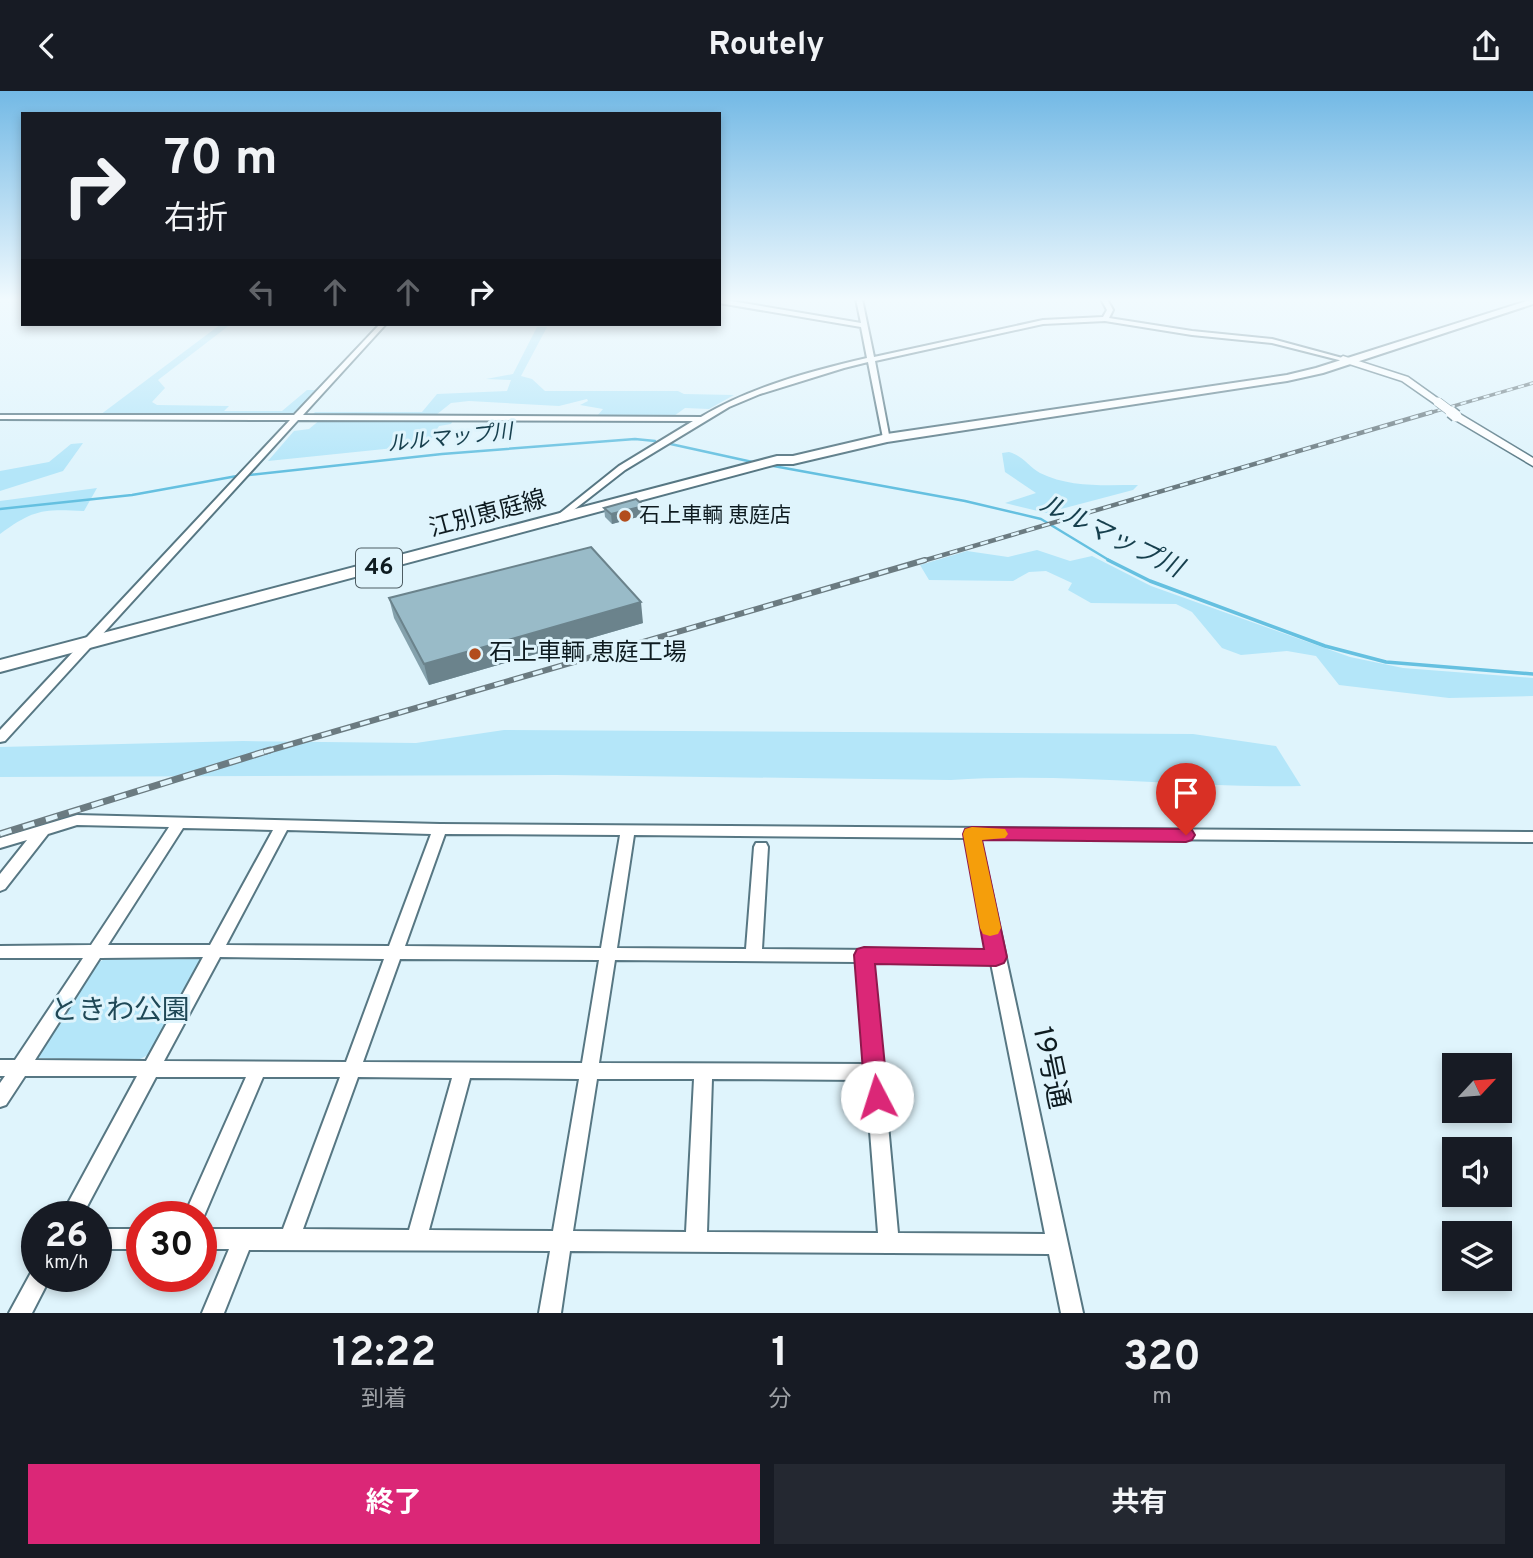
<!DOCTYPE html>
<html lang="ja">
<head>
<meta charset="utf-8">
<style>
	body { margin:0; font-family:Overpass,"Noto Sans JP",sans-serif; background:#242831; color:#f1f3f6; height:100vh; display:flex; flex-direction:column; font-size:26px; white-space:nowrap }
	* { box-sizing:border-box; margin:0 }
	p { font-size:23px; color:#9ea1a6 }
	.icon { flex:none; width:38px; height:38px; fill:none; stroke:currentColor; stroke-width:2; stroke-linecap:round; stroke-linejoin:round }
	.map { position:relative; height:1222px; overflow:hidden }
	.sheet { display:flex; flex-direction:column; background:#171b24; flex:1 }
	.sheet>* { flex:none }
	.top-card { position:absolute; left:21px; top:21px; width:700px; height:214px; border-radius:0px; box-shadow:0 4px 10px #0003; background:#171b24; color:#f1f3f6; overflow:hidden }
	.needle { width:46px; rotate:64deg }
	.controls { position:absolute; left:1442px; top:962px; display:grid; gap:14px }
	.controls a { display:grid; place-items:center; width:70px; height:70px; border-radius:0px; background:#171b24; box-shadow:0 4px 10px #0003; font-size:35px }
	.speed { position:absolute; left:21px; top:1110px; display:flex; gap:14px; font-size:35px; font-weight:700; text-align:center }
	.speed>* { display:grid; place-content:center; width:91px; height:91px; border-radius:50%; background:#171b24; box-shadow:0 4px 10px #0003; line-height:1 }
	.speed small { font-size:18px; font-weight:400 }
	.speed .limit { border:10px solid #d22; background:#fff; color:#111 }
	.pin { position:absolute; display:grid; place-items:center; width:60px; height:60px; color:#fff; margin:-72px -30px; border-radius:50% 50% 50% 0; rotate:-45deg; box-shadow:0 0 7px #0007 }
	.pin .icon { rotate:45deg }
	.me { position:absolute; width:77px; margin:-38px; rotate:355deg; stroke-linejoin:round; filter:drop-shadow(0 0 5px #0008) }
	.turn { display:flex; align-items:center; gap:24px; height:147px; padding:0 28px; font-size:32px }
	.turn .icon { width:91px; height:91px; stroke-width:2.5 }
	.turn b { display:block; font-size:49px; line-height:60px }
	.lanes { display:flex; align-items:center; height:66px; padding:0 28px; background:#0003; justify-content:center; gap:35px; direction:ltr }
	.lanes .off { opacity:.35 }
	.eta { display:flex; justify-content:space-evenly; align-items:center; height:119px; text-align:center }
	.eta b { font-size:42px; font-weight:700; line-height:49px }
	.cta { display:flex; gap:14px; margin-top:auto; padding:14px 28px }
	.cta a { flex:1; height:80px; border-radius:0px; background:#db2777; color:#fff; font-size:28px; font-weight:700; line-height:80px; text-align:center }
	.cta a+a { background:#242831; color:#f1f3f6 }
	header { display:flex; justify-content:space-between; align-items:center; height:91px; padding:0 28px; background:#171b24; font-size:32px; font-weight:700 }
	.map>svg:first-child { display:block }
</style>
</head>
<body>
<header><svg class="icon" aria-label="back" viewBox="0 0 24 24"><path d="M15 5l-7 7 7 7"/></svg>Routely<svg class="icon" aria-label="share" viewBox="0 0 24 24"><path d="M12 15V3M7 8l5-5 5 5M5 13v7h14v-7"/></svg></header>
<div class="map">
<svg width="1533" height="1222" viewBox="0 0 1533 1222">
	<rect width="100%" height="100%" fill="#dff4fc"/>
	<!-- green -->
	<g fill="#b4e6f9">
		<polygon points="221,233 231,233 158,289 165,297 152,311 157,314 229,315 224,320 282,320 307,299 316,299 291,325 100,324"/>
		<polygon points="537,236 547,236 521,285 532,288 545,300 678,300 684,303 734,304 709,318 685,317 674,325 597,325 603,318 580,314 588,310 587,308 559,315 469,310 451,312 436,324 311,325 315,321 422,321 437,303 507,300 511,289 486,288 513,283"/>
		<polygon points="321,328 454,328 451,333 439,335 432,347 414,350 404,356 268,370 294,340 309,338"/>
		<polygon points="83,352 63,380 0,400 0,380 49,371 71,353"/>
		<path d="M1009,361C1023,365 1028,375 1040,382C1070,397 1106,394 1138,394L1133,399L1046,422L1005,412L1036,402L1005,381L1002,362Z"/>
		<path d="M97,397L84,420C43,418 34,418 0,443V410Z"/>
		<polygon points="1037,459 1070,470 1092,465 1151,495 1350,566 1403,577 1533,587 1533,605 1449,607 1339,594 1316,565 1287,560 1241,564 1222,557 1192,521 1176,513 1091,512 1068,499 1072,492 1046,480 1029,481 1013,490 929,489 920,474 967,460 1008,466"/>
		<path d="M504,639L1193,643L1276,655L1301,695C1184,697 1068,681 951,689L556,684L0,686V656L243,650L416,652Z"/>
		<polygon points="107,867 202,867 150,963 138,969 34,967 97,872"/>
	</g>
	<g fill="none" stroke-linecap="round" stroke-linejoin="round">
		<!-- stream-far1 -->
		<g stroke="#65c0e0" stroke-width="2.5">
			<polyline points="666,352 757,372"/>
			<polyline points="768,374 965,410 1041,428 1112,471"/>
			<polyline points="249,384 442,363 635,348 655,350"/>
			<polyline points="0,418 132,404 237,385"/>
		</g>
		<!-- stream -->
		<polyline stroke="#65c0e0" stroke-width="3.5" points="1108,469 1150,490 1325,555 1386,571 1533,583"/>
		<!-- street casing -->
		<g stroke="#577783" stroke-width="4">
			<g id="street">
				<path d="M719,208L861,232L856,208H862L874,266L1043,229L1103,226L1107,219L1101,208H1107L1113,219L1109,227L1192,240L1272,248L1346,268L1343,270L1272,252L1192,244L1105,230L1043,233L875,270L890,349L883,347L868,271L844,277L760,303L729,316L625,379L557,432L552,429L554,427L619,375L693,330L298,329L5,650L0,651V639L290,329L0,328V324H294L380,233H386L303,324L701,326C751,296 811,280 867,267L861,236L719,212Z"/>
				<path d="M77,724L440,733L1533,741V751L980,747L1083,1222H1061L1049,1163L570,1160L561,1222H539L550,1160L249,1159L224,1222H202L229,1158H201V1138H283L340,986H263L201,1132V1125H184L246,986H156L82,1125H61L137,985H25L6,1014L0,1016V992L5,985H0V969H15L83,867H0V855L91,854L169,736L77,734L48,743L5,798L0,800V783L27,749L0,757V747ZM183,737L273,739L210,854H108ZM287,739L431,743L389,855L226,854ZM445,743L620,744L601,857L405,855ZM634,744L966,747L988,860L762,858L768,756L766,752H756L754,756L746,858L617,857ZM203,866L146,970L35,969L100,867ZM220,866L384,868L346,971L164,970ZM400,868L599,869L582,972L363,971ZM615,869L857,871L865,973L599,972ZM873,871L991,872L1045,1143L898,1142ZM358,986L452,987L409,1139L303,1138ZM470,987L579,988L553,1140L429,1139ZM597,988H694L686,1141L573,1140ZM712,988L866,989L878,1142L707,1141Z"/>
				<rect x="96" y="1138" width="46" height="20"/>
				<polygon points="37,1176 37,1185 51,1185 32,1222 9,1222 33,1178"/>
			</g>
		</g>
		<!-- secondary casing -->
		<g stroke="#577783" stroke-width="3">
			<g id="secondary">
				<polygon points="1343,265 1408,286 1443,311 1435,313 1402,290 1340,270 1339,268"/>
				<polygon points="1452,323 1460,323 1533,367 1533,375 1452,327"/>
			</g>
		</g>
		<!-- primary casing -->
		<g stroke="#577783" stroke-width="4">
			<polygon id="primary" points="1533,208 1533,213 1323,282 1287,290 887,351 793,373 777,373 0,581 0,569 777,365 793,365 887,343 1287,284 1316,277"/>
		</g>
		<!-- street -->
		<use href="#street" fill="#fff" fill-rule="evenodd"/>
		<!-- secondary -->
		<use href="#secondary" fill="#fff" fill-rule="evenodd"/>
		<!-- primary -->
		<use href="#primary" fill="#fff" fill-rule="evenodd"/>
		<!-- rail-far3 casing -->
		<g stroke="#6b7b81" stroke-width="3.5">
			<polyline id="rail-far3" points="1426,323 1533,292"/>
		</g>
		<!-- rail-far2 casing -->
		<g stroke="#6b7b81" stroke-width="4.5">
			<polyline id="rail-far2" points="919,471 1432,321"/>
		</g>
		<!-- rail-far1 casing -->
		<g stroke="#6b7b81" stroke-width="6">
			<polyline id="rail-far1" points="264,661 925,469"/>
		</g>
		<!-- rail casing -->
		<g stroke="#6b7b81" stroke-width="7">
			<polyline id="rail" points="0,743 270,659"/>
		</g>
		<!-- rail-far3 -->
		<use href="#rail-far3" stroke="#dff4fc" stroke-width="2" stroke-dasharray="6" stroke-linecap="butt"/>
		<!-- rail-far2 -->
		<use href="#rail-far2" stroke="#dff4fc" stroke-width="2.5" stroke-dasharray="8" stroke-linecap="butt"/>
		<!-- rail-far1 -->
		<use href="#rail-far1" stroke="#dff4fc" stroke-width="3.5" stroke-dasharray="10" stroke-linecap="butt"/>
		<!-- rail -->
		<use href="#rail" stroke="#dff4fc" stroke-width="4.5" stroke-dasharray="12" stroke-linecap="butt"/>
		<!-- secondary-bridge-far1 casing -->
		<g stroke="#577783" stroke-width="10" stroke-linecap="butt">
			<polyline id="secondary-bridge-far1" points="1438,311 1454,323"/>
		</g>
		<!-- secondary-bridge casing -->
		<g stroke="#577783" stroke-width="14" stroke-linecap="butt">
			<polyline id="secondary-bridge" points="1451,321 1456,325"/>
		</g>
		<!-- secondary-bridge-far1 -->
		<use href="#secondary-bridge-far1" stroke="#fff" stroke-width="9"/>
		<!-- secondary-bridge -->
		<use href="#secondary-bridge" stroke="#fff" stroke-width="11"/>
	</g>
	<!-- wall -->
	<g fill="#84a1ac">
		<polygon points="644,415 645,424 612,433 605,426 604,417"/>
		<polygon points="389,507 643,532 429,594 394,527"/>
	</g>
	<!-- shaded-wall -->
	<g fill="#6b838c">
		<polygon points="644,415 645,424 612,433 611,423"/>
		<polygon points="641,511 643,532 429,594 424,573"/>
	</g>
	<!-- building -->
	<g fill="#99bbc8" stroke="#6b838c" stroke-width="2">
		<polygon points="636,408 644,415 611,423 604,417"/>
		<polygon points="591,456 641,511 424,573 389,507"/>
	</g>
	<!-- sky -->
	<linearGradient id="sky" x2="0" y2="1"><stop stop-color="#73b9e5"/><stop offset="0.55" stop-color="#f1fafe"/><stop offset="1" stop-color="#f1fafe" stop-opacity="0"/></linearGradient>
	<rect width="1533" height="379" fill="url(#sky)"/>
	<!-- route -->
	<polygon fill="#db2777" stroke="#8e194d" stroke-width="2" points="972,736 1186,738 1192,739 1195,744 1192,749 1186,751 982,749 1007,866 1004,872 996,875 875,873 888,1006 885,1013 877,1016 868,1013 865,1006 854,864 857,858 864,856 984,858 963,743 965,738"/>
	<!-- slow -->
	<polygon fill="#f59e0b" points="972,736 1005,738 1008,743 1005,747 982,749 1001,837 998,843 990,845 983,843 980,837 963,743 965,738"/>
	<!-- markers -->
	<g fill="#b24d1d" stroke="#dff4fc" stroke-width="2.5">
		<circle cx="625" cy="425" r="7"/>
		<circle cx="475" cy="563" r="7"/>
	</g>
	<g text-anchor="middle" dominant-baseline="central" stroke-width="6" stroke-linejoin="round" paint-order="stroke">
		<!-- far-water labels -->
		<g font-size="21" font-style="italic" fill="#163f4d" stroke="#dff4fc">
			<text transform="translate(450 348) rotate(-6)">ルルマップ川</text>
		</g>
		<!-- far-poi labels -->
		<g font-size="21" fill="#0e1b20" stroke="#dff4fc" text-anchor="start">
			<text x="639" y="425">石上車輌 恵庭店</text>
		</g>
		<!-- shield labels -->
		<rect fill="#dff4fc" stroke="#4d5c62" stroke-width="2" x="356" y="457.5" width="46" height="39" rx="5"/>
		<g font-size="23" font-weight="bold" fill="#0e1b20">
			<text x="379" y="477">46</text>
		</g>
		<!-- street labels -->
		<g font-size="24" fill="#0e1b20" stroke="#dff4fc">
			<text transform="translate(488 424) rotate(-15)">江別恵庭線</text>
		</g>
		<!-- poi labels -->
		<g font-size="24" fill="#0e1b20" stroke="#dff4fc" text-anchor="start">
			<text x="489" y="563">石上車輌 恵庭工場</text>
		</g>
		<!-- water labels -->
		<g font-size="26" font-style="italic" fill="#163f4d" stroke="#dff4fc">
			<text transform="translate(1110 446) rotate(26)">ルルマップ川</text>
		</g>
		<!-- near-park labels -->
		<g font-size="28" fill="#1f4856" stroke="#dff4fc">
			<text x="120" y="921">ときわ公園</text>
		</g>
		<!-- near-street labels -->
		<g font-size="28" fill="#0e1b20" stroke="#dff4fc">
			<text transform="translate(1049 977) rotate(78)">19号通</text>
		</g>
	</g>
</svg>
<div class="controls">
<a><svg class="needle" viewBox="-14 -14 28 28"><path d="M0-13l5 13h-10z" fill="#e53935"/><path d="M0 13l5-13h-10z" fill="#9ea1a6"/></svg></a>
<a><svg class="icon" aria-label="sound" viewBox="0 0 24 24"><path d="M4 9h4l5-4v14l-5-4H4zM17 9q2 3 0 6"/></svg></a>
<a><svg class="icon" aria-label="layers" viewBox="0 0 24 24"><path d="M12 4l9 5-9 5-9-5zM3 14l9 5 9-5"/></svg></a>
</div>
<div class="speed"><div>26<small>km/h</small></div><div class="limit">30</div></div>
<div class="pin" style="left:1186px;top:744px;background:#d93025"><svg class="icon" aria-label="arrive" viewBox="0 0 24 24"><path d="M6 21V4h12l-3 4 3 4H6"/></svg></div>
<svg class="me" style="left:877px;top:1006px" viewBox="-20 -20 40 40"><circle r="19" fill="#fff"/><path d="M0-13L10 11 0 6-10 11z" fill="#db2777"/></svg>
<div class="top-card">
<div class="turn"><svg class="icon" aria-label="right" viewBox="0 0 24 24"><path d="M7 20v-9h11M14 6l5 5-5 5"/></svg><div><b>70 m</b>右折</div></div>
<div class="lanes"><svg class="icon off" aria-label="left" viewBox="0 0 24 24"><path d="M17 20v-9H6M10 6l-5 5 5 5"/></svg><svg class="icon off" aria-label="ahead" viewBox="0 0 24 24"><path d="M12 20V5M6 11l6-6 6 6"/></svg><svg class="icon off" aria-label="ahead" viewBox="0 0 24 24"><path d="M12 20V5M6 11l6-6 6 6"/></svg><svg class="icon" aria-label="right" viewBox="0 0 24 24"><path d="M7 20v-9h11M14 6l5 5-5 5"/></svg></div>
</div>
</div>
<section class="sheet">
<div class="eta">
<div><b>12:22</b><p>到着</p></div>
<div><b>1</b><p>分</p></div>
<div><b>320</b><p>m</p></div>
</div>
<div class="cta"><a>終了</a><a>共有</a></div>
</section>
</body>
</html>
